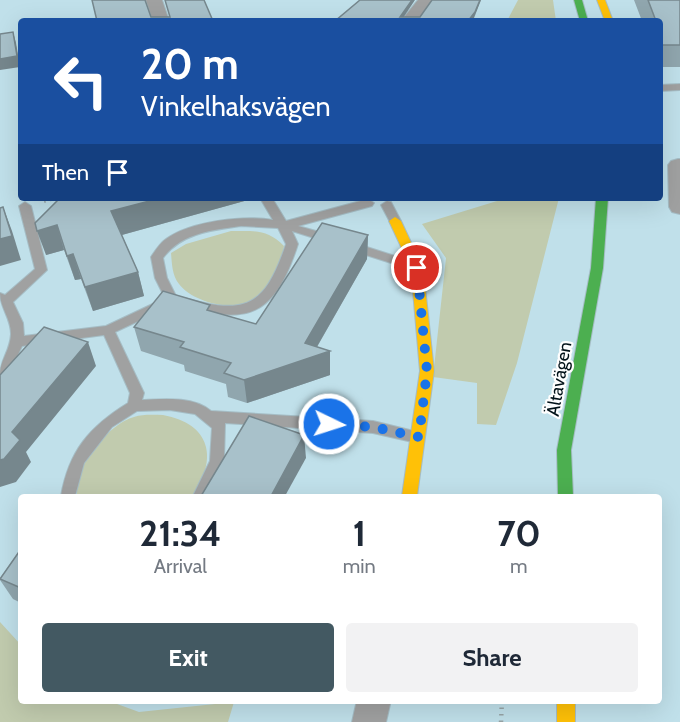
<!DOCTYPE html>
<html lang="en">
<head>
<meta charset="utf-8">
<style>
	body { margin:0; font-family:Cabin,sans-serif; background:#f2f2f3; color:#1f2937; height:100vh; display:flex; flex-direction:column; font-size:22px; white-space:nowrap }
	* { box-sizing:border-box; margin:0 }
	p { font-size:20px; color:#747a83 }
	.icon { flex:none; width:33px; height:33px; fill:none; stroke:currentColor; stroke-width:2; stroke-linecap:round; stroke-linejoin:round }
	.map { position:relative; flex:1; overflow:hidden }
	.sheet { position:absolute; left:18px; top:494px; width:644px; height:210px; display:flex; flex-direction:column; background:#fff; border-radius:6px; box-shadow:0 6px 24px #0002 }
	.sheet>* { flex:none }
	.banner { position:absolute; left:18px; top:18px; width:645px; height:183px; border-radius:6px; box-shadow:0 6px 24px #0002; background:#1a4fa0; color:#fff; overflow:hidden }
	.pin { position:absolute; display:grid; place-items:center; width:51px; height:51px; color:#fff; margin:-26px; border:3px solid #fff; border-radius:50%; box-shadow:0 2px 6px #0007 }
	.me { position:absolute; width:66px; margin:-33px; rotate:94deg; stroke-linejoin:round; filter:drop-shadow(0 0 4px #0008) }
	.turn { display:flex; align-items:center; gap:21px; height:126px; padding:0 24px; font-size:27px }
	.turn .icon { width:78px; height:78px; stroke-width:2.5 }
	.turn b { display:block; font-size:42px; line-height:51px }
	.then { display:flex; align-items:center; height:57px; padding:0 24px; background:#0003; gap:12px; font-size:22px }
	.eta { display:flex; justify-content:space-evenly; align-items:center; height:102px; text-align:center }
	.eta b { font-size:36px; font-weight:700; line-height:42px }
	.button { display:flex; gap:12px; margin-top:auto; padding:12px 24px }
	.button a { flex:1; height:69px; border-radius:6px; background:#435962; color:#fff; font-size:24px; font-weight:700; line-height:69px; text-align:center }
	.button a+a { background:#f2f2f3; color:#1f2937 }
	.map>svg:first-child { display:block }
</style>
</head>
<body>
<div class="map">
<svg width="680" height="722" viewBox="0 0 680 722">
	<rect width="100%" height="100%" fill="#c0e0ea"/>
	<!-- green -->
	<g fill="#c1cbae">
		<polygon points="518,0 553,0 556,21 507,21"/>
		<polygon points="496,198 559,198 517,363 496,425 477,424 477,383 433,377 446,258 422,224 497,201"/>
		<path d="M231,231C255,231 267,229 284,246C280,268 273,290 252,301C233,312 192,302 179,284C172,275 172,264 171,253L186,244Z"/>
		<path d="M163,415C211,424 218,458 193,496H78C68,470 110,423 134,417C143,414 154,415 163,415Z"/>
		<polygon points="0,622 21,645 21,700 109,701 139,712 234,702 228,722 0,722"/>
	</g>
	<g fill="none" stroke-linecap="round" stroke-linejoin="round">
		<!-- lane casing -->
		<g stroke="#a5bdc5" stroke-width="2">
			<g id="lane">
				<polygon points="680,84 680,90 660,91 660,85"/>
				<path d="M260,198H272L286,221L368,199L374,203L372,206L298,226L334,236L336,239L334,242L330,243L292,231L298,244C272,325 242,324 167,302L155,278L151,257C155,251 160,243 166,239C191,221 244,215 273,220ZM241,226L278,228L286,244C263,313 242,314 176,296L167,278L163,258C181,233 213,230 241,226Z"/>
				<polygon points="387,201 391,202 401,221 399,224 395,225 391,224 381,205"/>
				<path d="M25,202L31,206L47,270L13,302L23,323L24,336L106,326L159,301L164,303L165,306L164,309L115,332L144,393L142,400C164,399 193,396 211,411L373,421L422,433L424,437L422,441L417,443L373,433L225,423L224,461L207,496H193L210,461L212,428L195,414L170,410L137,411L112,427L84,463L75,496H61C69,451 89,427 128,403L130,393L104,335L22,346L12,367L0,376C0,359 10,352 11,334C11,318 0,308 0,293L5,295L35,269L19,206Z"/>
				<polygon points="351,242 417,263 419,266 413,270 347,249 345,246 347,243"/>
			</g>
		</g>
		<!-- street casing -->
		<g stroke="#a5bdc5" stroke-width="2">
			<g id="street">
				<polygon points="146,0 162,0 169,21 153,21"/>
				<polygon points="418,0 435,0 418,21 401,21"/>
				<polygon points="678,159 680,159 680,214 672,212 669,207 668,165 671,161"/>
				<polygon points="357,700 391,700 386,722 352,722"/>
			</g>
		</g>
		<!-- fast casing -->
		<g stroke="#a5bdc5" stroke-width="2">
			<g id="fast">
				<polygon points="574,0 582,0 588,21 580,21"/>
				<polygon points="596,198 608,198 603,268 571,450 573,496 558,496 557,450 591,268"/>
			</g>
		</g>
		<!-- slow casing -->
		<g stroke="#a5bdc5" stroke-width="2">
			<g id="slow">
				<polygon points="597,0 605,0 613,21 605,21"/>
				<polygon points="395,217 401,221 423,268 434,371 417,496 402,496 420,371 411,268 389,221"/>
				<rect x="557" y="700" width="18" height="22"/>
			</g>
		</g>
		<!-- path-far1 -->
		<polyline stroke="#97a4a6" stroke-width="4" stroke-dasharray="1.5 4.5" stroke-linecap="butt" points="44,201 55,198"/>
		<!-- path -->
		<polyline stroke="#97a4a6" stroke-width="4.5" stroke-dasharray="1.5 5" stroke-linecap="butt" points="501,722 502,700"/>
		<!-- lane -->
		<use href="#lane" fill="#a0a1a1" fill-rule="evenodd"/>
		<!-- street -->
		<use href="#street" fill="#a0a1a1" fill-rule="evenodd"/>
		<!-- fast -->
		<use href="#fast" fill="#4caf50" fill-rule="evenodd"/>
		<!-- slow -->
		<use href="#slow" fill="#ffc107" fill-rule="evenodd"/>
	</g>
	<!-- wall -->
	<g fill="#90a6ae">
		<polygon points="634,0 680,0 680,67 660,67 660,21 642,21"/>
		<polygon points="60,198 248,200 122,235 138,272 144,296 93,311 81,279 75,280 64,250 46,255"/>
		<polygon points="368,235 367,259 317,347 330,351 330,375 247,403 228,397 226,384 185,371 184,365 141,351 134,327 211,311 256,324"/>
		<polygon points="21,549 21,603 13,599 0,580 0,578"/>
	</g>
	<!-- shaded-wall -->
	<g fill="#76878d">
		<polygon points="412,0 415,0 401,21 400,17"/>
		<polygon points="480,0 481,0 474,18 472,21 468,21"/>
		<polygon points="13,32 16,43 20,67 0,70 0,59"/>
		<polygon points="161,198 248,198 248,200 118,236 111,211"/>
		<polygon points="3,207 12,231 21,260 0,266 0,239"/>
		<polygon points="57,225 64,250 46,255 37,231"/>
		<polygon points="368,235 367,259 311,357 330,351 330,375 247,403 244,380 305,343"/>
		<polygon points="73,254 81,279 75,280 67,256"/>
		<polygon points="138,272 144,296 93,311 85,287"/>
		<polygon points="88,342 96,366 26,452 31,462 16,482 0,487 0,460 12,432"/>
		<polygon points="304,435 306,458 285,496 271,496"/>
	</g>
	<!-- building -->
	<g fill="#a8c1ca" stroke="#76878d" stroke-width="1.5">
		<polygon points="92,0 145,0 151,17 170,17 165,0 204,0 213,21 97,21"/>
		<polygon points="360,0 412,0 400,17 420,17 432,0 480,0 475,12 468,21 335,21"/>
		<polygon points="648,0 680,0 680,45 660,45 660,21 656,21"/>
		<polygon points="13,32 17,56 0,59 0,34"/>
		<polygon points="60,198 161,198 111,211 138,272 85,287 73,254 67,256 57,225 37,231 35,223"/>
		<polygon points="3,207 12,236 0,239 0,208"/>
		<polygon points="322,223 368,235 305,343 330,351 244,380 224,373 231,363 180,347 184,342 134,327 163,291 210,305 207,310 256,324"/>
		<polygon points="44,327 88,342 12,432 20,440 4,459 0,460 0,375"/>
		<polygon points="249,416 304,435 271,496 201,496"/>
		<polygon points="21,549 21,588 0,579"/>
	</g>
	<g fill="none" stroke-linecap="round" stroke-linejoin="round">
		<!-- route -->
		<polyline stroke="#1a73e8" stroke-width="10" stroke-dasharray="0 18" points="329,424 373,427 419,437 427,371 417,268"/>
	</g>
	<g text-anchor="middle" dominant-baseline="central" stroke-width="4.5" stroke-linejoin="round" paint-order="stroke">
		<!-- street labels -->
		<g font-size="18" fill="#001118" stroke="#fefefe">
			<text transform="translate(559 379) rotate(-80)">Ältavägen</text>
		</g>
	</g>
</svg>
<div class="pin" style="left:417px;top:268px;background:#d93025"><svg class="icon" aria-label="arrive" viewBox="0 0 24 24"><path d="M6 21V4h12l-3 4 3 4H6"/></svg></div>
<svg class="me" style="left:329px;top:424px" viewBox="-20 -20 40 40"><circle r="17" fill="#1a73e8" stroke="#fff" stroke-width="3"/><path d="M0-11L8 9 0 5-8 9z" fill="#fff"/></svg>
<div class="banner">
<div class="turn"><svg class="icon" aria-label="left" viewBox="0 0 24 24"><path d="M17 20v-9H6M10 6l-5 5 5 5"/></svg><div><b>20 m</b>Vinkelhaksvägen</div></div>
<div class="then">Then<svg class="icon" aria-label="arrive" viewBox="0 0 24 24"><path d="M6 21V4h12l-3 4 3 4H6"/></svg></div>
</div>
<section class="sheet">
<div class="eta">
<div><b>21:34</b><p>Arrival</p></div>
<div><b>1</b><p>min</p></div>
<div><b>70</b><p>m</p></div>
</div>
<div class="button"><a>Exit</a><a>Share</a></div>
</section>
</div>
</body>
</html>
